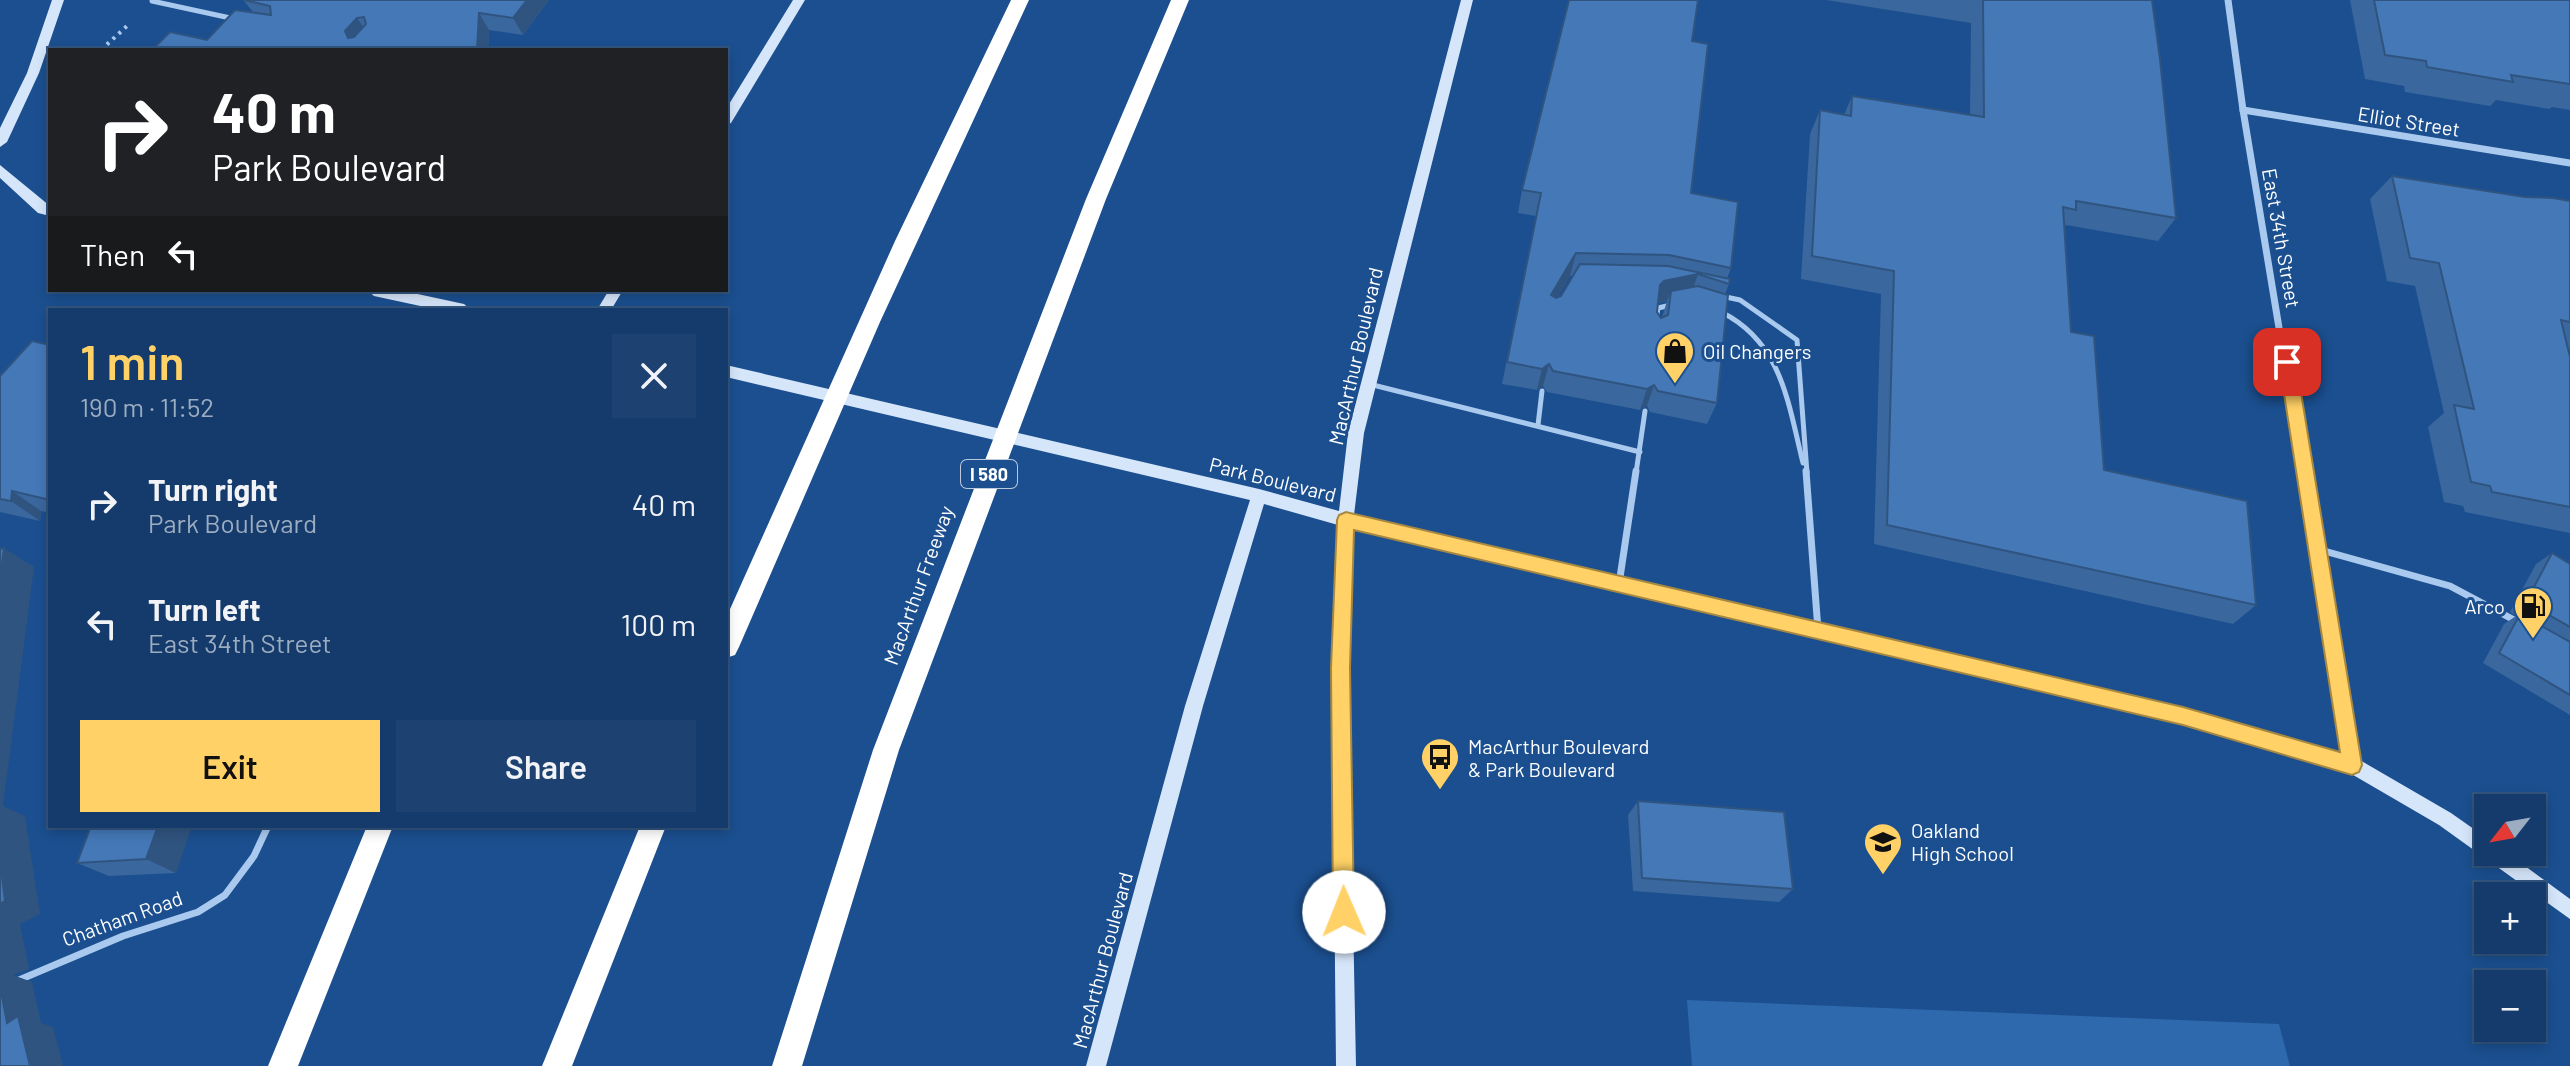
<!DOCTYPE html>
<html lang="en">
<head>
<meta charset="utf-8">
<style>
	body { margin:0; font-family:Barlow,sans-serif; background:#1d4271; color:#f1f3f6; height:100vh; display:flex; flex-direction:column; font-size:30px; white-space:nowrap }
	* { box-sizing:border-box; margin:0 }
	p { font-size:26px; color:#9dadc1 }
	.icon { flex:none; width:44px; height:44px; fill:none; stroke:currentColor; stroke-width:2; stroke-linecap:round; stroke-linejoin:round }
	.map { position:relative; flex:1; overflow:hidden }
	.side { position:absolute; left:48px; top:308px; width:680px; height:520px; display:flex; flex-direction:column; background:#143b6b; border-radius:0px; box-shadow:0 4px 12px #0003,0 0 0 2px #33557e }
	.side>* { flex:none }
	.top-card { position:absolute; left:48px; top:48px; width:680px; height:244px; border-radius:0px; box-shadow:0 4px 12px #0003,0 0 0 2px #33557e; background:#202124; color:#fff; overflow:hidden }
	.needle { width:52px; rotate:239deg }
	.buttons { position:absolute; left:2474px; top:794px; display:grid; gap:16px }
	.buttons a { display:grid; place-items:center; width:72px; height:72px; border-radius:0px; background:#143b6b; box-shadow:0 4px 12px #0003,0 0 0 2px #33557e; font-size:40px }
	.pin { position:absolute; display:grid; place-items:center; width:68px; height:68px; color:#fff; margin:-34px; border-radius:16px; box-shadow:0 4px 12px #0006 }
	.me { position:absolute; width:88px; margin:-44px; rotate:359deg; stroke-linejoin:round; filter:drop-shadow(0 0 6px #0008) }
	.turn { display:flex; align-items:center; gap:28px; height:168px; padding:0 32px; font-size:36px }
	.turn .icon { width:104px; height:104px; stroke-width:2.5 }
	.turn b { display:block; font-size:56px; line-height:68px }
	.then { display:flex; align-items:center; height:76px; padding:0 32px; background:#0003; gap:16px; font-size:30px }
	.round { display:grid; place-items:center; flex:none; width:84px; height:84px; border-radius:0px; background:#1d4271 }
	.headline { display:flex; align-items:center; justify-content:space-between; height:136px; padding:0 32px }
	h1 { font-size:48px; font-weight:600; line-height:60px; color:#ffd166 }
	.button { display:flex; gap:16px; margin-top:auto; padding:16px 32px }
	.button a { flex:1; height:92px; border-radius:0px; background:#ffd166; color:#111; font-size:32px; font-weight:600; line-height:92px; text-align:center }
	.button a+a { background:#1d4271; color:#f1f3f6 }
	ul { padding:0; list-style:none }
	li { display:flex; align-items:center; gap:24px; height:120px; padding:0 32px }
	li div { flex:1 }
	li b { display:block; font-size:30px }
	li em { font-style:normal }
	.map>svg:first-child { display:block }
</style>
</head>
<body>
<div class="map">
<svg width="2570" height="1066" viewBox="0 0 2570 1066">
	<rect width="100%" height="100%" fill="#1b4f8f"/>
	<!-- green -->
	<polygon fill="#2e69ad" points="1687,1000 2279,1024 2290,1066 1692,1066"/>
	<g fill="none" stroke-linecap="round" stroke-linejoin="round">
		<!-- path -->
		<polyline stroke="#a9c9ee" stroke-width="4" stroke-dasharray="3 5" stroke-linecap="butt" points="101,50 127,26"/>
		<!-- service-far1 -->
		<g stroke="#a9c9ee" stroke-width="5">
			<polyline points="152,1 235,19"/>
			<polyline points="1721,296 1740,300 1797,340 1807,473"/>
			<path d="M1721,312C1782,342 1788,403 1803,463"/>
			<polyline points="1656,319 1658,308 1671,305"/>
			<polyline points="1369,384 1640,452"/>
			<polyline points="1538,425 1542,391"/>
			<polyline points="1636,473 1645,411"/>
		</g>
		<!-- service -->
		<g stroke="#a9c9ee" stroke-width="7">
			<polyline points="1806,471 1818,630"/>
			<polyline points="2317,549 2450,586 2516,621"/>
			<polyline points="1619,584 1636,471"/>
			<polyline points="0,988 123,936 198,912 225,895 254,856 268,826"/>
		</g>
		<!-- minor-far1 -->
		<g stroke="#a9c9ee" stroke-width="7">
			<polyline points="2228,0 2243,110 2303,473"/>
			<polyline points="2243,110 2570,163"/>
		</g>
		<!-- minor -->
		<polyline stroke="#a9c9ee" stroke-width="9" points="2303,471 2352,765"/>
		<!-- secondary -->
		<g fill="#d6e6fa" fill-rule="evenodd">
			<polygon points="52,0 64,0 39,73 7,142 0,147 0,128 27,73"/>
			<polygon points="793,0 805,0 731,123 726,125 726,109"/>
			<polygon points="1461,0 1473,0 1364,433 1354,515 2183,708 2358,759 2451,813 2488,839 2488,852 2506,852 2570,899 2570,919 2439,825 2348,772 2183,724 1354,529 1348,668 1356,1066 1336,1066 1332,668 1338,525 1264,504 1203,706 1106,1066 1086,1066 1185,706 1250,500 726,377 726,365 1259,489 1339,511 1348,433"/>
			<polygon points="0,165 50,206 50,216 38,213 0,178"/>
			<polygon points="367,290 399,290 464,304 471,310 439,310 374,296"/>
			<polygon points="609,290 623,290 611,310 597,310"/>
		</g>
		<!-- motorway -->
		<g fill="#fff" fill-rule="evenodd">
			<polygon points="1011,0 1029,0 880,322 739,647 735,655 726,658 726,618 895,241"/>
			<polygon points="1171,0 1189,0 1106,199 899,750 802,1066 772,1066 873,750 1086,199"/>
			<polygon points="367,826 393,826 298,1066 268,1066"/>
			<polygon points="640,826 666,826 572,1066 542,1066"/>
		</g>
	</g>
	<!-- wall -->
	<g fill="#3a679d" fill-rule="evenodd">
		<polygon points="243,0 549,0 523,35 489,30 488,50 152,50 207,40 253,12"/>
		<polygon points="1826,0 2152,0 2176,218 2158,241 2066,225 2065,227 2071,332 2104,470 2256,605 2233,624 1874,544 1881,294 1801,279 1810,134 1820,110 1844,115 1852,96 1970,115 1971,23"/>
		<polygon points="2350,0 2570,0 2570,110 2552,107 2549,109 2496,100 2490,106 2405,92 2404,86 2365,79"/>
		<path d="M1692,41L1691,193L1731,268L1727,279L1729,284L1725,294L1717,403L1707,424L1650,412L1647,406L1640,410L1547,392L1543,386L1537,390L1502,384L1536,216L1518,213L1522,190ZM1570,276H1573L1561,296L1557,298ZM1667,301L1662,317L1661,318L1657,312L1658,303Z"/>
		<polygon points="2392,176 2525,197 2570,201 2570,349 2568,348 2570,357 2570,533 2465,512 2463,506 2444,502 2428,427 2444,413 2415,286 2387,281 2370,199"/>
		<polygon points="50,345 50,513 41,511 40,521 0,512 0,376"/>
		<polygon points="2552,553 2570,564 2570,715 2483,663 2504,624 2516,616 2510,612 2536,564"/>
		<polygon points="1638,801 1793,889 1779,902 1633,891 1628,815"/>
		<polygon points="91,826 176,873 109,876 77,863"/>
	</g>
	<!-- shaded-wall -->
	<g fill="#305480">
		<polygon points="527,0 549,0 523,35 513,18"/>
		<polygon points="479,13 489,30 488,50 477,50"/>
		<polygon points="357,18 369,35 348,38 345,31"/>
		<polygon points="1576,253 1570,276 1546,317 1551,295"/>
		<polygon points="1698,274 1690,297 1671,291 1667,301 1656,303 1660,285 1664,281"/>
		<polygon points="1549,364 1543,386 1537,390 1542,369"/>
		<polygon points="1654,385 1647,406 1640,410 1647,389"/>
		<polygon points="12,491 41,511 40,521 11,501"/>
		<polygon points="4,548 34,567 3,806 25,816 40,914 20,924 29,969 13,975 32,982 41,1023 53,1027 63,1066 30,1066 7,1023 0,986 0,578"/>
		<polygon points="158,826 192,826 176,873 146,859"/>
	</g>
	<!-- building -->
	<g fill="#4478b7" stroke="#305480" stroke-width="2" fill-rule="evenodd">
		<path d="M244,0H527L513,18L479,13L477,50H152L170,32L207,40L235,10L271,15L270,6ZM364,17L366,24L354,37L348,38L345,31L357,18Z"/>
		<polygon points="1569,0 1698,0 1692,41 1708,44 1691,193 1738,202 1731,268 1669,255 1576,253 1551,295 1556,298 1561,296 1580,264 1668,266 1730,279 1729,284 1698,274 1664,281 1660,285 1657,312 1661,318 1668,315 1671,291 1698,286 1728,295 1717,403 1658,391 1654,385 1647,389 1553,371 1549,364 1542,369 1507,362 1541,193 1522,190"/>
		<polygon points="1983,0 2152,0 2160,59 2176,218 2076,201 2076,210 2063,207 2071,332 2094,336 2104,470 2247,501 2256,605 1887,525 1894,271 1812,256 1820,110 1851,116 1852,96 1984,117"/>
		<polygon points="2374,0 2570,0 2570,84 2511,75 2513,82 2427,67 2426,61 2385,55"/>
		<polygon points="2392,176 2525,197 2553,198 2570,201 2570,322 2561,320 2570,357 2570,507 2492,492 2490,486 2471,482 2454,405 2474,409 2439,263 2410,258"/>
		<polygon points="32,341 50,345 50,500 12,491 11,501 0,499 0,376"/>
		<polygon points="4,548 0,578 0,549"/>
		<polygon points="2552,553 2570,564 2570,627 2526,602"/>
		<polygon points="2520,614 2570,642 2570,695 2499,653"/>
		<polygon points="1638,801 1784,812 1793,889 1642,878"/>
		<polygon points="91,826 158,826 146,859 77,863"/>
		<polygon points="0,861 5,901 0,904"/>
		<polygon points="0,986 7,1023 18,1016 30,1066 0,1066"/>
	</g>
	<!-- route -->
	<polygon fill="#ffd166" stroke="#a68842" stroke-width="2" points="2287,355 2296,362 2362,765 2359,772 2352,775 2183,725 1354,530 1350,668 1354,912 1351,920 1344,923 1336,920 1333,912 1331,668 1337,520 1339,515 1346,512 2183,707 2340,752 2279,362"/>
	<!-- icons -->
	<defs>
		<g id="shop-pin" transform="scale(2)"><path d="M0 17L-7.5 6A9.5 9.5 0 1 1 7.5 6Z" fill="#ffd166" stroke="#1b4f8f"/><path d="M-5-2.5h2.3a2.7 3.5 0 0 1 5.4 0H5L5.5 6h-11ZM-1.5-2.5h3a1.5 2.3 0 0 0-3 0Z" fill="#111"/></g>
		<g id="fuel-pin" transform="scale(2)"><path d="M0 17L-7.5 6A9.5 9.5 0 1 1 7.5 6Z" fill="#ffd166" stroke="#1b4f8f"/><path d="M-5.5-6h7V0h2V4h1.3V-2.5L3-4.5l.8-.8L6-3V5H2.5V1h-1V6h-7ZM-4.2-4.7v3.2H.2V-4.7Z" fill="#111"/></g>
		<g id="bus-pin" transform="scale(2)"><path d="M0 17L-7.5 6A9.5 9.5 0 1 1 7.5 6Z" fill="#ffd166" stroke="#1b4f8f"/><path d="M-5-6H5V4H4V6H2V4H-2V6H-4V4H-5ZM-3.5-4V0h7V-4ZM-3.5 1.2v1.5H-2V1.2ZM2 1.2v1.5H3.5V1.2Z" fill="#111"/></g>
		<g id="school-pin" transform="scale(2)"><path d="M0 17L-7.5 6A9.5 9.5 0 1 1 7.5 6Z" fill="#ffd166" stroke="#1b4f8f"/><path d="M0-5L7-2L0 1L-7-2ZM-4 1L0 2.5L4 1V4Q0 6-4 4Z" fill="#111"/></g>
	</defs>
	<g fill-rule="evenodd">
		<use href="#shop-pin" x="1675" y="351"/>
		<use href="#fuel-pin" x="2533" y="606"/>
		<use href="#bus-pin" x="1440" y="757"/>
		<use href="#school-pin" x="1883" y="842"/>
	</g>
	<g text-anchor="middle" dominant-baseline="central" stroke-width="6" stroke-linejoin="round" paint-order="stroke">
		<!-- shield labels -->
		<rect fill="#1b4f8f" stroke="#bbcadd" stroke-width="2" x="961" y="460" width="56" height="28" rx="6"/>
		<g font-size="18" font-weight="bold" fill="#fff">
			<text x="989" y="474">I 580</text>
		</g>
		<!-- street labels -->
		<g font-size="20" fill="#fff" stroke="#1b4f8f">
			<text transform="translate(2409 121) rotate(9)">Elliot Street</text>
			<text transform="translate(2282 238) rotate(80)">East 34th Street</text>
			<text transform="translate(1355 356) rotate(-77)">MacArthur Boulevard</text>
			<text transform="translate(1273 479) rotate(14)">Park Boulevard</text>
			<text transform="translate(918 585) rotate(-70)">MacArthur Freeway</text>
			<text transform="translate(122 918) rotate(-20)">Chatham Road</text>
			<text transform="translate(1102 960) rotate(-75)">MacArthur Boulevard</text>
		</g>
		<!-- poi labels -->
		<g font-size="20" fill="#fff" stroke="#1b4f8f" text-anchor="start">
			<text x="1703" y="351">Oil Changers</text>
			<text x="2505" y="606" text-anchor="end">Arco</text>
			<text x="1468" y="746">MacArthur Boulevard<tspan x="1468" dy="23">&amp; Park Boulevard</tspan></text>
			<text x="1911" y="830">Oakland<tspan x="1911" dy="23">High School</tspan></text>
		</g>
	</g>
</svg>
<div class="buttons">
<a><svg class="needle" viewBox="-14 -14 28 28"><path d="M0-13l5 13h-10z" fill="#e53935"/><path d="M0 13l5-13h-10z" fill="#9dadc1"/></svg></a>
<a>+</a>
<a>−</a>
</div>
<div class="pin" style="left:2287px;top:362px;background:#d93025"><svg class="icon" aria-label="arrive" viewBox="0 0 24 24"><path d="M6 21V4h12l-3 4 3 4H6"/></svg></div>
<svg class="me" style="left:1344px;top:912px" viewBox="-20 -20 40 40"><circle r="19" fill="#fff"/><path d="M0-13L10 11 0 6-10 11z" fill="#ffd166"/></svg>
<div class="top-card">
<div class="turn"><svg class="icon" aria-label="right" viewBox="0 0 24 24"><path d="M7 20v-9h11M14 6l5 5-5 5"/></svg><div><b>40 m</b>Park Boulevard</div></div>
<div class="then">Then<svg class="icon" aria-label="left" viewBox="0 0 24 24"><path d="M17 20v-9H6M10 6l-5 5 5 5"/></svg></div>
</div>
<section class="side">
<div class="headline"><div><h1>1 min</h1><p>190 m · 11:52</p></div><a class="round"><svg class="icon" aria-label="close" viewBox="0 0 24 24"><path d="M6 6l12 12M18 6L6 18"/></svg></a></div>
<ul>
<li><svg class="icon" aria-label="right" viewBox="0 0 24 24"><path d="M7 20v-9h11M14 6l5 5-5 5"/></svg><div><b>Turn right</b><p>Park Boulevard</p></div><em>40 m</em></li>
<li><svg class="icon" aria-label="left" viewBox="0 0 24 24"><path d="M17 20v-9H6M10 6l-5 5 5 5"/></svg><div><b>Turn left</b><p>East 34th Street</p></div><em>100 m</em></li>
</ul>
<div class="button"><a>Exit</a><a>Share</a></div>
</section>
</div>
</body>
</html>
